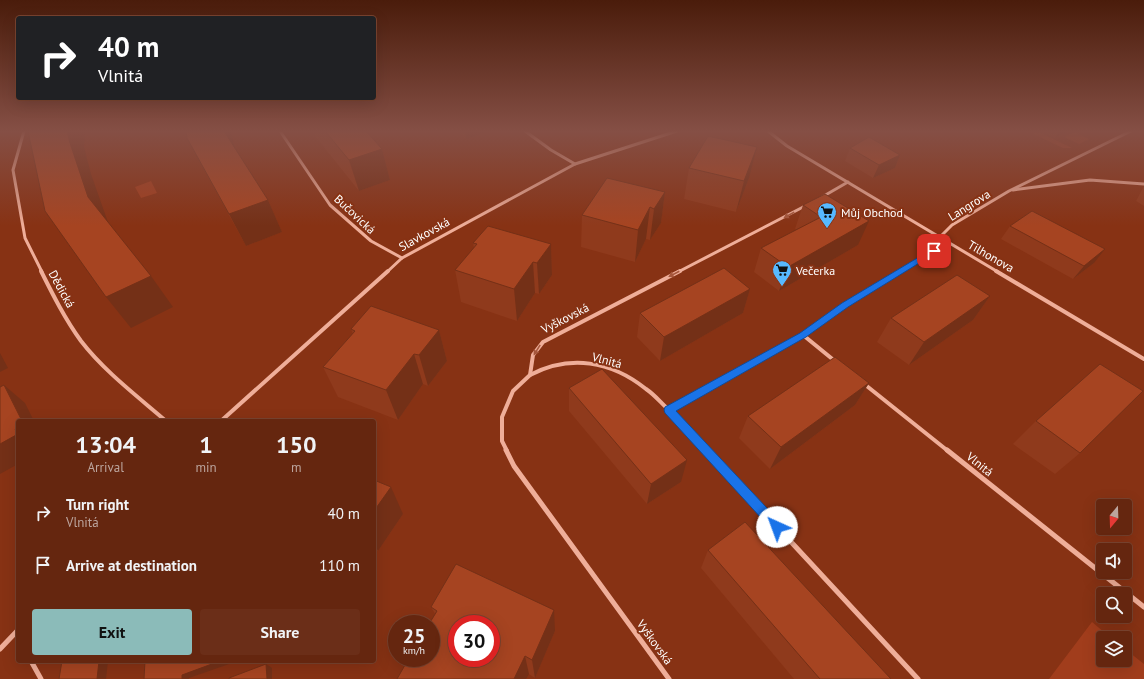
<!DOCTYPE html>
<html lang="en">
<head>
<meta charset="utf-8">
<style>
	body { margin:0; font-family:"PT Sans",sans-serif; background:#6b2e18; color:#f1f3f6; height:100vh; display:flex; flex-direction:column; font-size:15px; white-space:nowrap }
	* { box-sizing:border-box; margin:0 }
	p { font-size:13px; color:#bca59e }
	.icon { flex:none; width:22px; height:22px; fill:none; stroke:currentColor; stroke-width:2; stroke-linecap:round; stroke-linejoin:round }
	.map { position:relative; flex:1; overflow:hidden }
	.drawer { position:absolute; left:16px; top:419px; width:360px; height:244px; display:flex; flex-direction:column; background:#65260f; border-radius:4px; box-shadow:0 4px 16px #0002,0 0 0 1px #79432f }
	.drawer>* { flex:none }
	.banner { position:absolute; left:16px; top:16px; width:360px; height:84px; border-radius:4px; box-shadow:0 4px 16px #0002,0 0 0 1px #79432f; background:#202124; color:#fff; overflow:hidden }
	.needle { width:26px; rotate:199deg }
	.fabs { position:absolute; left:1096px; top:499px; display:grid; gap:8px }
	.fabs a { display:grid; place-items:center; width:36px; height:36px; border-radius:4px; background:#65260f; box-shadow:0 4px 16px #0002,0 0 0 1px #79432f; font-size:20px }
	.speed { position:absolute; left:388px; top:615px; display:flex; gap:8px; font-size:20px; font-weight:700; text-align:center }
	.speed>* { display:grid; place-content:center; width:52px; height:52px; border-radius:50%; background:#65260f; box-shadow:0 4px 16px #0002,0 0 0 1px #79432f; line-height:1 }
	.speed small { font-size:10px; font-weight:400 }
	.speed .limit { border:6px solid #d22; background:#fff; color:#111 }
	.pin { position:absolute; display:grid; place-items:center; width:34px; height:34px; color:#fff; margin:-17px; border-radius:8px; box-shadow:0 2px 6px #0006 }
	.me { position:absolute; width:44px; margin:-22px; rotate:317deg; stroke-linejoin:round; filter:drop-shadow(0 0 3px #0008) }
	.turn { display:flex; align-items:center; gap:14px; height:84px; padding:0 16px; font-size:18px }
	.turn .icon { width:52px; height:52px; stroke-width:2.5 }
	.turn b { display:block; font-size:28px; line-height:34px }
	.eta { display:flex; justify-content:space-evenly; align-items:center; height:68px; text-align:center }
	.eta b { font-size:24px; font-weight:600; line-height:28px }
	.primary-button { display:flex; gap:8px; margin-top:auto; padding:8px 16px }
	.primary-button a { flex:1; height:46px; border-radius:4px; background:#8bbbb9; color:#111; font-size:16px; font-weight:600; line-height:46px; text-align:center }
	.primary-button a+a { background:#6b2e18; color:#f1f3f6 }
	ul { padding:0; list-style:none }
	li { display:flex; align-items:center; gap:12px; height:52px; padding:0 16px }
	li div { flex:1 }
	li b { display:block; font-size:15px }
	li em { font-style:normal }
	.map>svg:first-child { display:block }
</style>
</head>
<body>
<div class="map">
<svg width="1144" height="679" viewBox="0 0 1144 679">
	<rect width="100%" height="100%" fill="#873214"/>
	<!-- green -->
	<g fill="#a13d1c">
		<polygon points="1027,131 1037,131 1072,148 1063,148"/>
		<polygon points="1077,131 1080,133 1078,134 1089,139 1079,144 1064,137"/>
		<polygon points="151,181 157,193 141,198 135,187"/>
		<polygon points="1092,622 1111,638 1103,638 1103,660 1125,660 1125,649 1144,664 1144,679 1049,679"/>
	</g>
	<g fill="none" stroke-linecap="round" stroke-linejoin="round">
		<!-- street-far2 -->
		<g stroke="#efae99" stroke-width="3">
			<polyline points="24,131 13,170 25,238 42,272"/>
			<polyline points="280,131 330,205 371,241 402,258"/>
			<polyline points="525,131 551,150 575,164"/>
			<polyline points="768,131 787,146 998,272"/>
			<polyline points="1013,190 1090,180 1144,184"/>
			<polyline points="822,197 848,182"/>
			<polyline points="387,272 402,258 575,164 677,131"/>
			<polyline points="678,272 807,205"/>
			<polyline points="900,272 934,251 940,237 952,225 1009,191 1131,131"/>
		</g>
		<!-- street-far1 -->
		<g stroke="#efae99" stroke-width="4">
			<path d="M41,271C53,295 65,319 81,341C104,371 137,396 166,421"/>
			<polyline points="996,271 1144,359"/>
			<polyline points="803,335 836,362"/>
			<path d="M530,375C570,354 611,361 646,389C655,395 661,403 669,410"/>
			<polyline points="863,383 948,451"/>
			<polyline points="221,421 388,271"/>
			<polyline points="507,451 502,441 502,417 513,391 530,375 533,355 543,342 680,271"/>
			<polyline points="707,451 669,410 803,335 845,305 901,271"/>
		</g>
		<!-- street -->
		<g stroke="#efae99" stroke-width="5">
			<polyline points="506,450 514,466 669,679"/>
			<polyline points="706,450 918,679"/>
			<polyline points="947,450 1144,607"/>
			<polyline points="0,649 18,630"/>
			<polyline points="31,661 41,679"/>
		</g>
	</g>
	<!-- wall -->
	<g fill="#8f3a1c">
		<polygon points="311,131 366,131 382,149 390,180 359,191"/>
		<polygon points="458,131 490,131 466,139"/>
		<polygon points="1041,131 1067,131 1055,138"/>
		<polygon points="187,138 235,148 268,200 282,232 246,246 203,168"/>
		<polygon points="850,148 900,155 895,168 873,178 845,161"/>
		<polygon points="689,168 749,178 736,212 684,199"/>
		<polygon points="1144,186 1144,206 1136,201"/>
		<polygon points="665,192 661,223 650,240 646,239 635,262 581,247 582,215"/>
		<polygon points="825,194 858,245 779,291 754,272 761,248 796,230 795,229 803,205"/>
		<polygon points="1010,226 1094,263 1073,279 1001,239"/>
		<polygon points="473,243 551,244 552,275 539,294 535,293 517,321 461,302 455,270 474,248"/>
		<polygon points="750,289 743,313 660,361 637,337 640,313"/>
		<polygon points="990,296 973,320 909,365 877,342 891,318"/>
		<polygon points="351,329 439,330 447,361 428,386 423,384 398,420 338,397 323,367 353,334"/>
		<polygon points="869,383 855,405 770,469 739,438 748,416"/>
		<polygon points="569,388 681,482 647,504 569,411"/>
		<polygon points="1036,421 1080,453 1055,474 1013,444"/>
		<polygon points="374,480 403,514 378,551 374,549"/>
		<polygon points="708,550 891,679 794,679 701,568"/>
		<polygon points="431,607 555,631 535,678 435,614"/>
	</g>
	<!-- shaded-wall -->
	<g fill="#743017">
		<polygon points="67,131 85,131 84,147 91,174 110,228 88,197 70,143"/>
		<polygon points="224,131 231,131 237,160"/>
		<polygon points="465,131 490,131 466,139"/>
		<polygon points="1059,131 1067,131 1055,138"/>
		<polygon points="757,147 749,178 736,212 744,181"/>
		<polygon points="382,149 390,180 359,191 349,160"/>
		<polygon points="900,155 895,168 873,178 879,165"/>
		<polygon points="665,192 661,223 650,240 654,209"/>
		<polygon points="268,200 282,232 246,246 229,214"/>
		<polygon points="650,207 646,239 635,262 638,230"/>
		<polygon points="869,221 858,245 779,291 788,267"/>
		<polygon points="551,244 552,275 539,294 537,263"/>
		<polygon points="1105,249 1094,263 1073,279 1084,266"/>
		<polygon points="533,262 535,293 517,321 514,289"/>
		<polygon points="151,276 173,307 131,328 106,297"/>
		<polygon points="750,289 743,313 660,361 664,337"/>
		<polygon points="990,296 973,320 909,365 924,342"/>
		<polygon points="439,330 447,361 428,386 419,355"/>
		<polygon points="0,353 8,368 0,372"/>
		<polygon points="414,354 423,384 398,420 386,390"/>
		<polygon points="869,383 855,405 770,469 781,447"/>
		<polygon points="4,385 25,403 34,421 22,421"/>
		<polygon points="18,427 18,464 0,474 0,444 15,429"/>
		<polygon points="687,460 681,482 647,504 651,484"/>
		<polygon points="391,487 403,514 378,551 374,544 374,511"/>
		<polygon points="554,610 555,631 535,678 532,660"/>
		<polygon points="525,656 529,674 526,679 514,679"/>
		<polygon points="99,661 108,661 106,679 97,679"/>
		<polygon points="220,661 235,661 235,662 189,678 189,679 182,679 182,675"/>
		<polygon points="266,664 272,668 272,679 267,679"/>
	</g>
	<!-- building -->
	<g fill="#a64421" stroke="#743017" fill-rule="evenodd">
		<polygon points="28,131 67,131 70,143 88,197 151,276 106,297 45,211"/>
		<polygon points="186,131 224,131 268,200 229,214 187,138"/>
		<polygon points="325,131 366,131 382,149 349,160"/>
		<polygon points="708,136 757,147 744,181 689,168"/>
		<polygon points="869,137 900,155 879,165 850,148"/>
		<polygon points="607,178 665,192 654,209 650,207 638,230 582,215"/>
		<polygon points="825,194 869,221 788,267 761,248 821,217 803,205"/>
		<polygon points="1032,211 1105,249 1084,266 1010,226"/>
		<polygon points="488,226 551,244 537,263 533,262 514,289 455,270 477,244 473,243"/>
		<polygon points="724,268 750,289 664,337 640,313"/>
		<polygon points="957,275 990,296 924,342 891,318"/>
		<polygon points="371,306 439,330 419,355 414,354 386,390 323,367 355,331 351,329"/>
		<polygon points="835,357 869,383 781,447 748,416"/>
		<polygon points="1100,364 1143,391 1080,453 1036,421"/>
		<polygon points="602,369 687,460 651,484 569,388"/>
		<polygon points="4,385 22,421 18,421 18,427 15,429 18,434 0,444 0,387"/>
		<polygon points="374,480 391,487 374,511"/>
		<polygon points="745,522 891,679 820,679 708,550"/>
		<path d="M456,564L554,610L532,660L525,656L514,679H397L409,658H431V624H429L437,611L431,607ZM457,624H491V658H457Z"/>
		<polygon points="62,661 99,661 97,679 59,679"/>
		<polygon points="145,661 220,661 182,675 182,679 144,679"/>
		<polygon points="266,664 267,679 229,679 229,678"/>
	</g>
	<!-- one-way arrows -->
	<defs><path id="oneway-solid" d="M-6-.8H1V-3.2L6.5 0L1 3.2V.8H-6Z"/></defs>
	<g fill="#a6573c">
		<use href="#oneway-solid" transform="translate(789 215) rotate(151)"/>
		<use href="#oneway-solid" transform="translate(674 274) rotate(153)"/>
		<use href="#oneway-solid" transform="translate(537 350) rotate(122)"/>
	</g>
	<!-- sky -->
	<linearGradient id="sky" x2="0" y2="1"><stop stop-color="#4a1c0b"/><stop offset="0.58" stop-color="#854f45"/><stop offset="1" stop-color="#854f45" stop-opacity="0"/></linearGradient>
	<rect width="1144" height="226" fill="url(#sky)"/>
	<!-- route -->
	<polygon fill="#1a73e8" stroke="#114b97" points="934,248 938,251 937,252 848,307 806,337 676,411 781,523 783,527 781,531 777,533 773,531 665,413 664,410 665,407 800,333 842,303"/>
	<!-- icons -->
	<defs>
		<g id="supermarket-pin" transform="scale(1)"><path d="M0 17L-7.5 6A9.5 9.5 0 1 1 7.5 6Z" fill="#57b9ff" stroke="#873214"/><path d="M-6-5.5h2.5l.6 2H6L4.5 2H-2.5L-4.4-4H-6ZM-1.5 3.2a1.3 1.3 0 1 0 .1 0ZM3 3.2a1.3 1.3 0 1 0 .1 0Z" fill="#111"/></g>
	</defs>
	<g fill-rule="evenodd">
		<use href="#supermarket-pin" x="827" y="212"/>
		<use href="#supermarket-pin" x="782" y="270"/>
	</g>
	<g text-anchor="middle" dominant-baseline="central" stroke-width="4" stroke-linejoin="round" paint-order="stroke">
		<!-- street labels -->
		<g font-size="12" fill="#fff" stroke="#873214">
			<text transform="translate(969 205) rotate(-32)">Langrova</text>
			<text transform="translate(355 214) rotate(43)">Bučovická</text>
			<text transform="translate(424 234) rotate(-29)">Slavkovská</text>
			<text transform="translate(991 256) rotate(30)">Tilhonova</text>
			<text transform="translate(62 289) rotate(61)">Dědická</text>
			<text transform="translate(565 318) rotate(-27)">Vyškovská</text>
			<text transform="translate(607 360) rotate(15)">Vlnitá</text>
			<text transform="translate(980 464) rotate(39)">Vlnitá</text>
			<text transform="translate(655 642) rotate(54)">Vyškovská</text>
		</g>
		<!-- poi labels -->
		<g font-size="12" fill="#fff" stroke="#873214" text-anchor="start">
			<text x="841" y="212">Můj Obchod</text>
			<text x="796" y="270">Večerka</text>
		</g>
	</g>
</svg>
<div class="fabs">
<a><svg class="needle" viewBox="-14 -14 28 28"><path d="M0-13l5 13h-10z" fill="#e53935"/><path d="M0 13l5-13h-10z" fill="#bca59e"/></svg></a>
<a><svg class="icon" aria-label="sound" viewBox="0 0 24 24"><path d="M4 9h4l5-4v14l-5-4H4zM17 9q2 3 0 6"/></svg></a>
<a><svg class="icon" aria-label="search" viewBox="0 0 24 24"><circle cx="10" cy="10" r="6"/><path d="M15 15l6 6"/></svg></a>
<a><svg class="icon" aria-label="layers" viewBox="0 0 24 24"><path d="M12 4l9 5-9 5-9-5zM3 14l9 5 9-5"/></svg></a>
</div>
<div class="speed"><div>25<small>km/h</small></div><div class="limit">30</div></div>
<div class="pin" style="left:934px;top:251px;background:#d93025"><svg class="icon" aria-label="arrive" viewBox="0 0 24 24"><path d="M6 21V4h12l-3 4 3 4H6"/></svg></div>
<svg class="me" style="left:777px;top:527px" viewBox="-20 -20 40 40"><circle r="19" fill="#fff"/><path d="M0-13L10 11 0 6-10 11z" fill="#1a73e8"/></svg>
<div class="banner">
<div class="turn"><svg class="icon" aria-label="right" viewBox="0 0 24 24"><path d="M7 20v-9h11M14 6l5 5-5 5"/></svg><div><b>40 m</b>Vlnitá</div></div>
</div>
<section class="drawer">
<div class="eta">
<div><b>13:04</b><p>Arrival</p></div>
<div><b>1</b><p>min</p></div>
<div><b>150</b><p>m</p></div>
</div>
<ul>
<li><svg class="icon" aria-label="right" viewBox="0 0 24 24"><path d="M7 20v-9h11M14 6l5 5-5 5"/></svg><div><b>Turn right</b><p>Vlnitá</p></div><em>40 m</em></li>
<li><svg class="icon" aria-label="arrive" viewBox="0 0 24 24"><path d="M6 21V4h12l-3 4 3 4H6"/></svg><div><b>Arrive at destination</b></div><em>110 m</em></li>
</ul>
<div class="primary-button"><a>Exit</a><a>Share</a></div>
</section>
</div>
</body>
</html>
